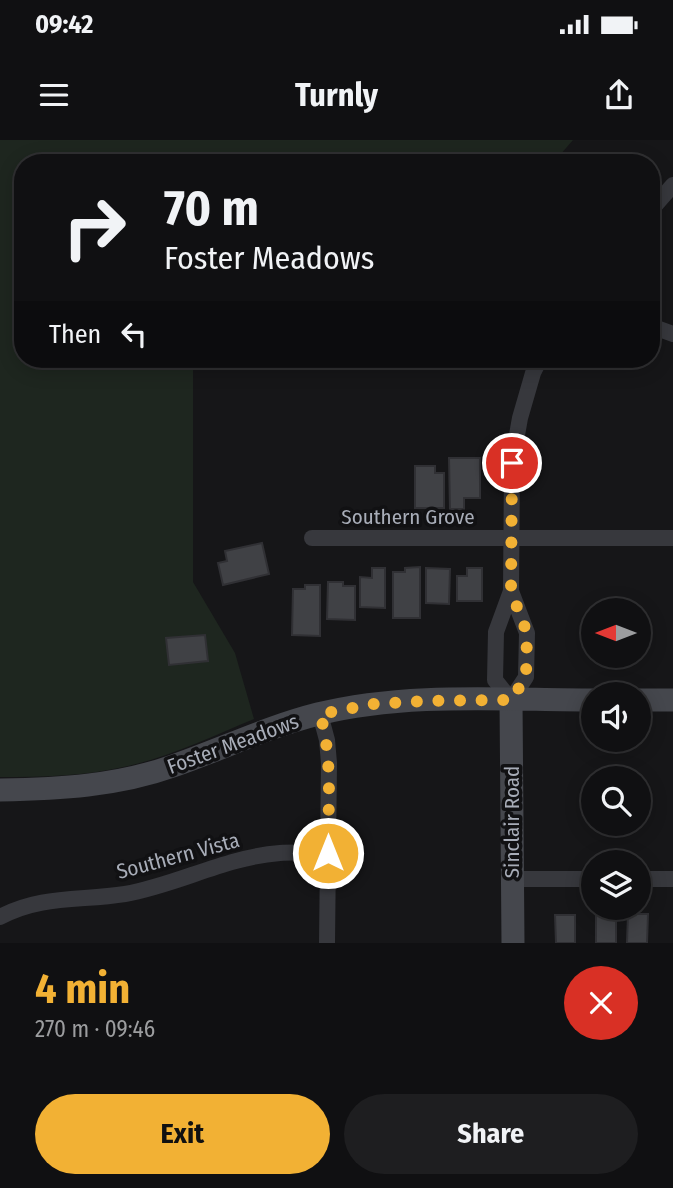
<!DOCTYPE html>
<html lang="en">
<head>
<meta charset="utf-8">
<style>
	body { margin:0; font-family:"Fira Sans Condensed",sans-serif; background:#1e1e20; color:#f1f3f6; height:100vh; display:flex; flex-direction:column; font-size:26px; white-space:nowrap }
	* { box-sizing:border-box; margin:0 }
	p { font-size:23px; color:#9c9d9f }
	.icon { flex:none; width:38px; height:38px; fill:none; stroke:currentColor; stroke-width:2; stroke-linecap:round; stroke-linejoin:round }
	.map { position:relative; height:803px; overflow:hidden }
	.details { display:flex; flex-direction:column; background:#101012; flex:1 }
	.details>* { flex:none }
	.guide { position:absolute; left:14px; top:14px; width:646px; height:214px; border-radius:28px; box-shadow:0 4px 18px #0003,0 0 0 2px #303032; background:#101012; color:#f1f3f6; overflow:hidden }
	.needle { width:46px; rotate:270deg }
	.fabs { position:absolute; left:581px; top:458px; display:grid; gap:14px }
	.fabs a { display:grid; place-items:center; width:70px; height:70px; border-radius:50%; background:#101012; box-shadow:0 4px 18px #0003,0 0 0 2px #303032; font-size:35px }
	.pin { position:absolute; display:grid; place-items:center; width:60px; height:60px; color:#fff; margin:-30px; border:4px solid #fff; border-radius:50%; box-shadow:0 2px 7px #0007 }
	.me { position:absolute; width:77px; margin:-38px; rotate:0deg; stroke-linejoin:round; filter:drop-shadow(0 0 5px #0008) }
	.turn { display:flex; align-items:center; gap:24px; height:147px; padding:0 35px; font-size:32px }
	.turn .icon { width:91px; height:91px; stroke-width:2.5 }
	.turn b { display:block; font-size:49px; line-height:60px }
	.then { display:flex; align-items:center; height:66px; padding:0 35px; background:#0003; gap:14px; font-size:26px }
	.round { display:grid; place-items:center; flex:none; width:74px; height:74px; border-radius:37px; background:#1e1e20 }
	.head { display:flex; align-items:center; justify-content:space-between; height:119px; padding:0 35px }
	h1 { font-size:42px; font-weight:700; line-height:52px; color:#f2b134 }
	.button { display:flex; gap:14px; margin-top:auto; padding:14px 35px }
	.button a { flex:1; height:80px; border-radius:42px; background:#f2b134; color:#111; font-size:28px; font-weight:700; line-height:80px; text-align:center }
	.button a+a { background:#1e1e20; color:#f1f3f6 }
	.status { display:flex; justify-content:space-between; align-items:center; height:49px; padding:0 35px; background:#101012; direction:ltr }
	.status svg { height:19px; fill:currentColor }
	header { display:flex; justify-content:space-between; align-items:center; height:91px; padding:0 35px; background:#101012; font-size:32px; font-weight:700 }
	.map>svg:first-child { display:block }
</style>
</head>
<body>
<div class="status"><b>09:42</b><svg viewBox="0 0 49 12"><path d="M0 12V9h3v3zM5 12V6h3v6zM10 12V3h3v9zM15 12V0h3v12zM26 1h20v11H26zM47 4h2v5h-2z"/></svg></div>
<header><svg class="icon" aria-label="menu" viewBox="0 0 24 24"><path d="M4 6h16M4 12h16M4 18h16"/></svg>Turnly<svg class="icon" aria-label="share" viewBox="0 0 24 24"><path d="M12 15V3M7 8l5-5 5 5M5 13v7h14v-7"/></svg></header>
<div class="map">
<svg width="673" height="803" viewBox="0 0 673 803">
	<rect width="100%" height="100%" fill="#161618"/>
	<!-- green -->
	<path fill="#1e261f" d="M0,0H573L553,23H23V219H193V442L235,513L254,579C213,596 172,616 128,626C86,636 43,637 0,637Z"/>
	<!-- building -->
	<g fill="#404145" stroke="#303034" stroke-width="2">
		<polygon points="449,318 480,318 480,358 464,358 464,369 450,369"/>
		<polygon points="415,326 435,326 435,333 444,333 444,368 415,368"/>
		<polygon points="262,403 269,434 223,445 218,423 227,421 225,411"/>
		<polygon points="420,427 420,478 393,478 393,432 405,432 405,428"/>
		<polygon points="372,428 385,428 385,468 360,467 360,437 372,438"/>
		<polygon points="426,428 450,429 449,464 426,463"/>
		<polygon points="467,428 482,428 482,461 457,461 457,436 467,436"/>
		<polygon points="328,442 343,442 343,446 355,446 355,480 327,479"/>
		<polygon points="305,445 320,445 320,496 292,495 293,449 305,449"/>
		<polygon points="205,495 208,521 169,525 166,498"/>
		<rect x="596" y="774" width="20" height="29"/>
		<polygon points="628,774 648,774 647,803 627,803"/>
		<polygon points="555,775 575,775 575,803 556,803"/>
	</g>
	<g fill="none" stroke-linecap="round" stroke-linejoin="round">
		<!-- street -->
		<g stroke="#37383d" stroke-width="16">
			<polyline points="651,70 673,45"/>
			<polyline points="651,186 673,194"/>
			<polyline points="312,398 673,398"/>
			<polyline points="511,451 527,493 526,537 511,560 495,540 496,492 511,451 512,323 520,278 533,233 540,219"/>
			<polyline points="320,574 327,600 329,623 327,803"/>
			<polyline points="512,739 593,739"/>
			<polyline points="639,739 673,739"/>
			<path d="M0,777C41,755 80,761 125,754C177,745 226,717 280,713C296,712 312,713 328,713"/>
		</g>
		<!-- secondary -->
		<g stroke="#45474d" stroke-width="23">
			<polyline points="511,560 513,803"/>
			<polyline points="639,560 673,560"/>
			<path d="M0,650C59,649 117,646 173,626C222,609 267,587 318,574C407,552 503,560 593,560"/>
		</g>
	</g>
	<g fill="none" stroke-linecap="round" stroke-linejoin="round">
		<!-- route -->
		<path stroke="#f2b134" stroke-width="12" stroke-dasharray="0 21.6" d="M328,713C328,666 333,619 320,574L374,564L425,561L511,560L526,537L527,493L511,451L512,323"/>
	</g>
	<g text-anchor="middle" dominant-baseline="central" stroke-width="7" stroke-linejoin="round" paint-order="stroke">
		<!-- street labels -->
		<g font-size="21" fill="#a8adb8" stroke="#111113">
			<text x="408" y="377">Southern Grove</text>
			<text transform="translate(233 604) rotate(-20)">Foster Meadows</text>
			<text transform="translate(512 682) rotate(-90)">Sinclair Road</text>
			<text transform="translate(178 716) rotate(-15)">Southern Vista</text>
		</g>
	</g>
</svg>
<div class="fabs">
<a><svg class="needle" viewBox="-14 -14 28 28"><path d="M0-13l5 13h-10z" fill="#e53935"/><path d="M0 13l5-13h-10z" fill="#9c9d9f"/></svg></a>
<a><svg class="icon" aria-label="sound" viewBox="0 0 24 24"><path d="M4 9h4l5-4v14l-5-4H4zM17 9q2 3 0 6"/></svg></a>
<a><svg class="icon" aria-label="search" viewBox="0 0 24 24"><circle cx="10" cy="10" r="6"/><path d="M15 15l6 6"/></svg></a>
<a><svg class="icon" aria-label="layers" viewBox="0 0 24 24"><path d="M12 4l9 5-9 5-9-5zM3 14l9 5 9-5"/></svg></a>
</div>
<div class="pin" style="left:512px;top:323px;background:#d93025"><svg class="icon" aria-label="arrive" viewBox="0 0 24 24"><path d="M6 21V4h12l-3 4 3 4H6"/></svg></div>
<svg class="me" style="left:328px;top:713px" viewBox="-20 -20 40 40"><circle r="17" fill="#f2b134" stroke="#fff" stroke-width="3"/><path d="M0-11L8 9 0 5-8 9z" fill="#fff"/></svg>
<div class="guide">
<div class="turn"><svg class="icon" aria-label="right" viewBox="0 0 24 24"><path d="M7 20v-9h11M14 6l5 5-5 5"/></svg><div><b>70 m</b>Foster Meadows</div></div>
<div class="then">Then<svg class="icon" aria-label="left" viewBox="0 0 24 24"><path d="M17 20v-9H6M10 6l-5 5 5 5"/></svg></div>
</div>
</div>
<section class="details">
<div class="head"><div><h1>4 min</h1><p>270 m · 09:46</p></div><a class="round" style="background:#d93025;color:#fff"><svg class="icon" aria-label="close" viewBox="0 0 24 24"><path d="M6 6l12 12M18 6L6 18"/></svg></a></div>
<div class="button"><a>Exit</a><a>Share</a></div>
</section>
</body>
</html>
